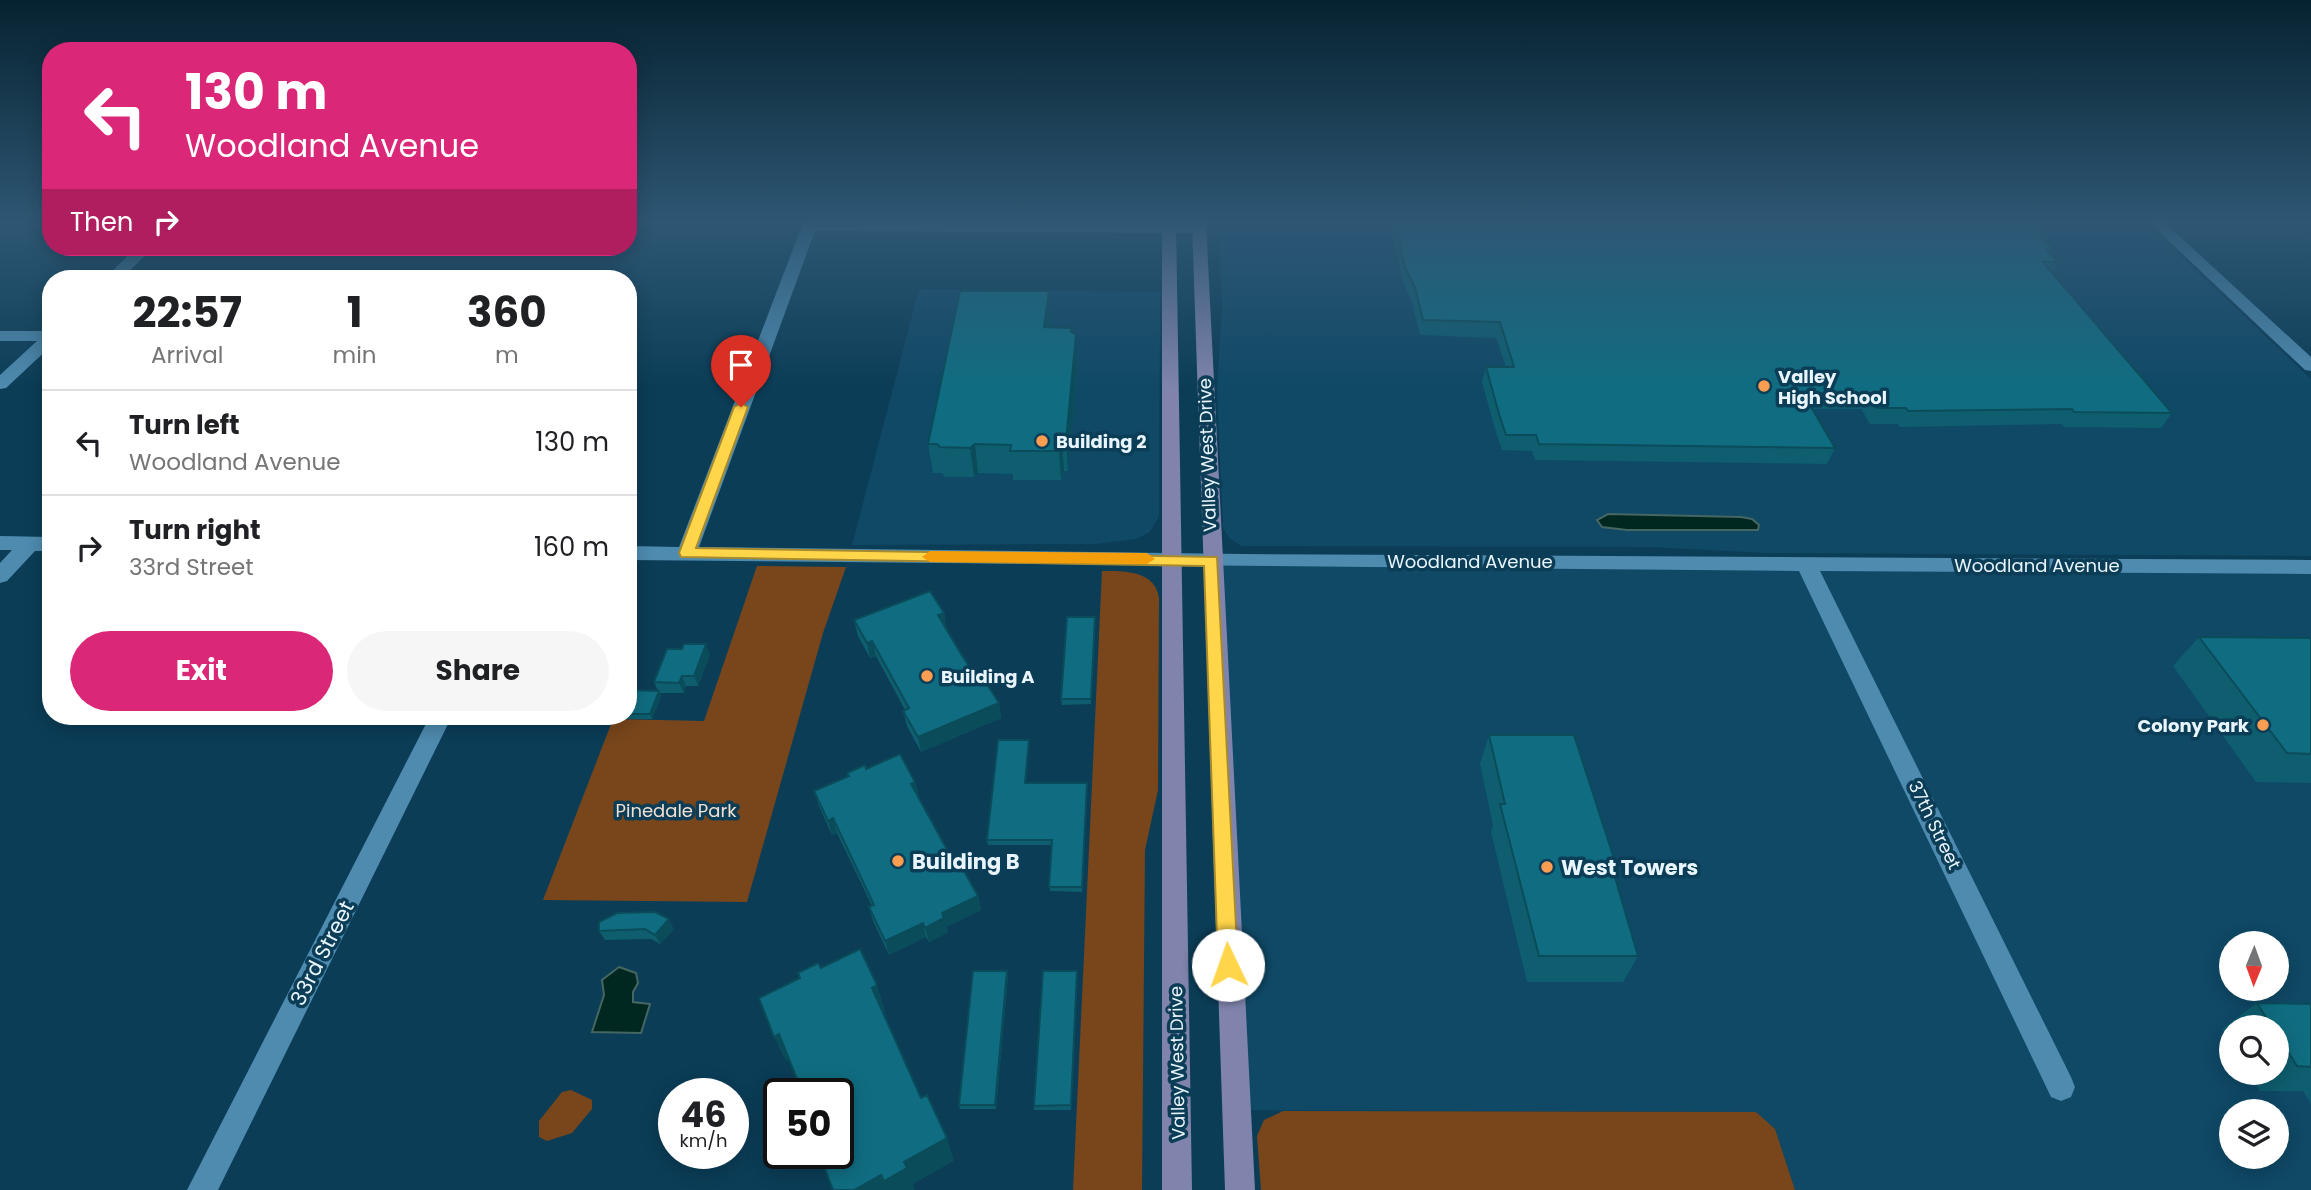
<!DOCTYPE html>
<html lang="en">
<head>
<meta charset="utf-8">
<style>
	body { margin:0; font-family:Poppins,sans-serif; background:#f6f6f6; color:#202124; height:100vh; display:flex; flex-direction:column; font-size:26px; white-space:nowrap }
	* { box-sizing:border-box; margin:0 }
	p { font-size:23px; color:#757577 }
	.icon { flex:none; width:38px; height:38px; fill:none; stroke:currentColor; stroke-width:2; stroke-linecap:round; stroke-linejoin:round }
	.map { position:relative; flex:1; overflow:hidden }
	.panel { position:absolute; left:42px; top:270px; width:595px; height:455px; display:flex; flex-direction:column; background:#fff; border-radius:28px; box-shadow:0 4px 18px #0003 }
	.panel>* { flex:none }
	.hud { position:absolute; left:42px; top:42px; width:595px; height:214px; border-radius:28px; box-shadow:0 4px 18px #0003; background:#db2777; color:#fff; overflow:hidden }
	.needle { width:46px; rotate:181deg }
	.fabs { position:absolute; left:2219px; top:931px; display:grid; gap:14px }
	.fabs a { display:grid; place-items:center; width:70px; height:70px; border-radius:50%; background:#fff; box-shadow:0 4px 18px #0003; font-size:35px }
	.speed { position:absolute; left:658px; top:1078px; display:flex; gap:14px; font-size:35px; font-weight:700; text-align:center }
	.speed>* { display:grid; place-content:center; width:91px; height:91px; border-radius:50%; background:#fff; box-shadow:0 4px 18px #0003; line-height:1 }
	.speed small { font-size:18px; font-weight:400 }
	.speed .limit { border:4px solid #111; border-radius:10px; background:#fff; color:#111 }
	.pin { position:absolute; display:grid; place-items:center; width:60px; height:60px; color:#fff; margin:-72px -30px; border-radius:50% 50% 50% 0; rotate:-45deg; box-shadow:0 0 7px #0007 }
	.pin .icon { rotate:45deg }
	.me { position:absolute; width:77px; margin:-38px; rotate:357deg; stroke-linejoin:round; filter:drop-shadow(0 0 5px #0008) }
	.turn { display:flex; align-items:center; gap:24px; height:147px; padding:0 28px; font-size:32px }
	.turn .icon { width:91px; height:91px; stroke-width:2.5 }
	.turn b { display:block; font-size:49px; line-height:60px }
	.then { display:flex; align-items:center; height:66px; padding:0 28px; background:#0003; gap:14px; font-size:26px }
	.eta { display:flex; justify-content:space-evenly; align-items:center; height:119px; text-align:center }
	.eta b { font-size:42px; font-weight:700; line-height:49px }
	.button { display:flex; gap:14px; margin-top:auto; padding:14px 28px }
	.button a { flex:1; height:80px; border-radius:42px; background:#db2777; color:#fff; font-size:28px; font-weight:700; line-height:80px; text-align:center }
	.button a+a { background:#f6f6f6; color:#202124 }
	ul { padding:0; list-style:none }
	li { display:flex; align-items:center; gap:21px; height:105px; padding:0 28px; border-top:2px solid #e0e0e0 }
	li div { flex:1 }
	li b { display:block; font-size:26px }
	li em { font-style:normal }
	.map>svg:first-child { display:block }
</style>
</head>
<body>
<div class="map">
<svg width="2311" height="1190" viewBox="0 0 2311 1190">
	<rect width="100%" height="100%" fill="#0b3d57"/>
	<!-- built -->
	<g fill="#0f4966" fill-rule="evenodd">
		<polygon points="1218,223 2145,223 2311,379 2311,556 1763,553 1651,547 1241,546 1229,538 1223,528 1217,392 1222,306"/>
		<polygon points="919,289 1160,292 1159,516 1150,532 1136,539 1096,544 852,545"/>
		<path d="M1211,560L2311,567V1190H1795L1775,1130L1756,1112L1235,1110ZM2231,943H2277V989H2231ZM2231,1027H2277V1073H2231ZM2231,1111H2277V1157H2231Z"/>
	</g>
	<!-- green -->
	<g fill="#79461b">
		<polygon points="757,566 846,567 823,633 747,902 543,900 613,719 704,721"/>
		<path d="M1102,571C1124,571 1155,570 1159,598L1158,790L1145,850L1142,1190H1073Z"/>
		<polygon points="571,1090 592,1100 592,1109 572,1133 547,1141 539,1137 539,1121 562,1092"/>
		<polygon points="1283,1111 1756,1112 1775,1129 1795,1190 1261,1190 1257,1136 1264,1120"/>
	</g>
	<!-- water -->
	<g fill="#002820" stroke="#466662" stroke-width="2">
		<polygon points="1608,514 1741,517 1752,519 1759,525 1758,530 1627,530 1602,527 1597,520"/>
		<polygon points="619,967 636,973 638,983 633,992 633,1002 650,1004 641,1033 592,1032 604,995 602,980"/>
	</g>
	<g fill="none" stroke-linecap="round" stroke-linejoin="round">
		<!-- minor -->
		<g fill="#4e8baf" fill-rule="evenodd">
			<polygon points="803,223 1199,223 1207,228 1199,233 815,231 699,547 1242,554 2311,560 2311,574 1820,571 2071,1077 2075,1087 2071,1097 2061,1101 2051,1097 1799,571 628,560 628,546 679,547"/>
			<polygon points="2150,223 2165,223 2311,357 2311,371 2305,370"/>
			<polygon points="137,247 154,247 122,278 105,278"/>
			<polygon points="0,331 51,331 51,346 6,388 0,389 0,375 37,341 0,341"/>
			<polygon points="0,536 51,537 51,551 35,551 7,581 0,583 0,563 12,550 0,550"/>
			<polygon points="430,716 452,716 218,1190 187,1190"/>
		</g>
		<!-- secondary -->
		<g fill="#8084ac" fill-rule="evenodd">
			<polygon points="1162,223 1176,223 1192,1190 1162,1190"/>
			<polygon points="1192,223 1206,223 1255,1190 1225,1190"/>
		</g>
	</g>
	<!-- wall -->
	<g fill="#0e5e6f">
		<polygon points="1445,223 2034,223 2042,237 2054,250 2051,254 2058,262 2052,273 2172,413 2161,428 2064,427 2062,424 1900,427 1898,424 1870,424 1861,409 1812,409 1835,448 1827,464 1535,460 1532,451 1502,450 1495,429 1482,382 1486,367 1506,367 1496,338 1420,335 1412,302 1403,282 1394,239 1396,225 1444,225"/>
		<polygon points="1051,320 1050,327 1072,328 1078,362 1068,471 1064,471 1061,480 1013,480 1013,474 978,473 974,477 945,477 942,473 933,473 928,444"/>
		<polygon points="944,613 946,628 978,680 999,703 1001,718 921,752 907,726 903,711 905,710 876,656 870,658 858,636 854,620"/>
		<polygon points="1095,617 1091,704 1062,705 1061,699"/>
		<polygon points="2199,637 2311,638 2311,783 2256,782 2173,666"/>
		<polygon points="710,655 698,686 686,686 684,693 660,693 661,696 652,719 619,719 618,716 628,716 628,690 658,691 654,682"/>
		<polygon points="1489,735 1619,874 1616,881 1638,956 1623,982 1527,982 1491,832 1493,825 1480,764"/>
		<polygon points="1029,740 1029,745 1026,783 1087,783 1082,892 1050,891 1052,845 988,845 987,840"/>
		<polygon points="866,769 915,782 919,797 918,797 956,866 978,896 981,910 946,927 948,932 929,942 926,937 889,955 873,921 869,907 872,906 837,833 832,835 819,806 814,791 848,777 847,773"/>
		<polygon points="674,929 660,944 651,939 605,940 599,931"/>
		<polygon points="1008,976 996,1109 960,1109 959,1105"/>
		<polygon points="1077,976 1071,1110 1034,1110 1034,1106"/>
		<polygon points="2257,1003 2311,1004 2311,1104 2303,1091 2260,1091 2249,1073 2277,1073 2277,1027 2231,1027 2231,1043 2222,1029"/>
	</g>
	<!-- shaded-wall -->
	<g fill="#0b4c5a">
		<polygon points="1049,291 1051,320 1046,356 1044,327"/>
		<polygon points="1076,334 1078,362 1068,471 1066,441"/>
		<polygon points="1062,441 1064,471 1061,480 1059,451"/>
		<polygon points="975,444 978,473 974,477 970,448"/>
		<polygon points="944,613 946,629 938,615"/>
		<polygon points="872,641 876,656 870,658 867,643"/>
		<polygon points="706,644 710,655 698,686 694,676"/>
		<polygon points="682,676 686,686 684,693 679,683"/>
		<polygon points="659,691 661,696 652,719 650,714"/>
		<polygon points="999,703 1001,718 921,752 918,737"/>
		<polygon points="1029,740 1029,745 1026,788 1025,783"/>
		<polygon points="915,782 919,797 914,799 911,784"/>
		<polygon points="833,818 837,833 832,835 828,821"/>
		<polygon points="978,896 981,910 946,927 948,932 929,942 925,928 942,913"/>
		<polygon points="669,919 674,929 660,944 655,935"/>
		<polygon points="923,923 926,937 889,955 885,941"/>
		<polygon points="1007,971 1008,976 996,1109 995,1105"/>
		<polygon points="877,985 885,1011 880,1014 872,988"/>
		<polygon points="779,1034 791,1058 786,1061 774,1037"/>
		<polygon points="947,1138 954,1161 913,1184 915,1190 854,1190"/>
	</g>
	<!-- building -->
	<g fill="#106d81" stroke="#0b4c5a" stroke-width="2">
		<polygon points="1447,223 2034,223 2044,234 2040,235 2054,250 2047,250 2058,262 2043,262 2172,413 2074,412 2072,409 1908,411 1906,408 1878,408 1869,394 1803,393 1835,448 1539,444 1536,435 1506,435 1499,414 1486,367 1514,367 1500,322 1423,320 1415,287 1405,268 1396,225 1448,225"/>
		<polygon points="960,291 1049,291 1044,327 1072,328 1071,332 1076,334 1066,441 1062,441 1059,451 1010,451 1011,445 975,444 970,448 940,447 937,444 928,444"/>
		<polygon points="930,591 944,613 938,615 961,654 978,680 983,678 999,703 918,737 903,711 909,708 872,641 867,643 854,620"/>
		<polygon points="1067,617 1095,617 1091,699 1061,699"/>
		<polygon points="2199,637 2311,638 2311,754 2287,753"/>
		<polygon points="684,644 706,644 694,676 682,676 679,683 654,682 667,649 682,649"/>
		<polygon points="628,690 659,691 650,714 628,714"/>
		<polygon points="1489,735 1574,735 1619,874 1614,874 1638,956 1539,956 1500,804 1505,804"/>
		<polygon points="998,740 1029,740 1025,783 1087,783 1082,887 1049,887 1052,840 987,840"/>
		<polygon points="900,754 915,782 911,784 956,866 960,864 978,896 942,913 944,918 925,928 923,923 885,941 869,907 874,905 833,818 828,821 814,791 849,776 847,773 865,765 866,769"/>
		<polygon points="655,912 669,919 655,935 645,929 599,931 599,922 617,913"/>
		<polygon points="860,949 877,985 872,988 921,1098 927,1095 947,1138 904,1162 907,1168 884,1181 881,1175 854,1190 833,1190 819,1153 838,1153 838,1094 803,1094 779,1034 774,1037 759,998 800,978 798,973 818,963 821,968"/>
		<polygon points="973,971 1007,971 995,1105 959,1105"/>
		<polygon points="1043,971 1077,971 1071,1105 1034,1106"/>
		<polygon points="2257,1003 2311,1004 2311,1067 2297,1066 2277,1034 2277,1027 2272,1027"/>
	</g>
	<!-- sky -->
	<linearGradient id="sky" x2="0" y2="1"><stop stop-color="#062230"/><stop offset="0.57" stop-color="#2e5774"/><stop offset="1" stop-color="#2e5774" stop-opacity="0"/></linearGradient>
	<rect width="2311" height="389" fill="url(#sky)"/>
	<!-- route -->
	<polygon fill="#ffd54a" stroke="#a68a30" stroke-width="2" points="741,403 748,407 696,548 1217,557 1238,965 1235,972 1228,975 1221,972 1218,965 1204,566 681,557 679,553 734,407"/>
	<!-- slow -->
	<polygon fill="#f59e0b" points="930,551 1147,553 1155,559 1147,564 930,562 922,557"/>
	<!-- markers -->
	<g fill="#fc9e52" stroke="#0b3d57" stroke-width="2.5">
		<circle cx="1764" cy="386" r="7"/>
		<circle cx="1042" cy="441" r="7"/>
		<circle cx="927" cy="676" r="7"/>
		<circle cx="2263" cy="725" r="7"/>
		<circle cx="898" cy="861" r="7"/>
		<circle cx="1547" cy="867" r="7"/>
	</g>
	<g text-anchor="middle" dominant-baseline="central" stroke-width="7" stroke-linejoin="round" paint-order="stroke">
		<!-- poi labels -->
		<g font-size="18" font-weight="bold" fill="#e9f5fd" stroke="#0b3d57" text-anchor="start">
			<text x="1778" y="376">Valley<tspan x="1778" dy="21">High School</tspan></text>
			<text x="1056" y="441">Building 2</text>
			<text x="941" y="676">Building A</text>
			<text x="2249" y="725" text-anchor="end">Colony Park</text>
		</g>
		<!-- street labels -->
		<g font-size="18" fill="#e9f5fd" stroke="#0b3d57">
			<text transform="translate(1207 455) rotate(-92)">Valley West Drive</text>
			<text x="1470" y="561">Woodland Avenue</text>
			<text x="2037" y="565">Woodland Avenue</text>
			<text transform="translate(1935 825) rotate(64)">37th Street</text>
			<text transform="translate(1177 1063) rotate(-91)">Valley West Drive</text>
		</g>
		<!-- park labels -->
		<g font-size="18" fill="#f4e0d2" stroke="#0b3d57">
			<text x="676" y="810">Pinedale Park</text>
		</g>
		<!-- near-poi labels -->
		<g font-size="21" font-weight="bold" fill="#e9f5fd" stroke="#0b3d57" text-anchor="start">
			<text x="912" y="861">Building B</text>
			<text x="1561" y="867">West Towers</text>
		</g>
		<!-- near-street labels -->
		<g font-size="21" fill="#e9f5fd" stroke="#0b3d57">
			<text transform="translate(322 953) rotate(-63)">33rd Street</text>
		</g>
	</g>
</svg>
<div class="fabs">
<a><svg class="needle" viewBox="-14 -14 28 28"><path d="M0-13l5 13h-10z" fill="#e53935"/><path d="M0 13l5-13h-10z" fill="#757577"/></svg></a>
<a><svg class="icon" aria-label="search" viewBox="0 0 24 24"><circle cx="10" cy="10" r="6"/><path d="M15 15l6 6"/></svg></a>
<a><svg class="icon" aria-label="layers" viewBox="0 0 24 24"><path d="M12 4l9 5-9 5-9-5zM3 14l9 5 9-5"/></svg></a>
</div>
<div class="speed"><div>46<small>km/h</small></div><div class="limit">50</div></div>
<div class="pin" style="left:741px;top:407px;background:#d93025"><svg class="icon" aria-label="arrive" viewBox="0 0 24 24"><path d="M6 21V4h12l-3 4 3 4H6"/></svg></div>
<svg class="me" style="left:1228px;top:965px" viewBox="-20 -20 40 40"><circle r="19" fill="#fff"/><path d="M0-13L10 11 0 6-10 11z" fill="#ffd54a"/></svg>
<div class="hud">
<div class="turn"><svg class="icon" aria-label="left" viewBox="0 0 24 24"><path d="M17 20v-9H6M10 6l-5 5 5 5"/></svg><div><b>130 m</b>Woodland Avenue</div></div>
<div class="then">Then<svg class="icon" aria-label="right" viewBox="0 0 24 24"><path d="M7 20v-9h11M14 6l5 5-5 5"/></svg></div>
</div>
<section class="panel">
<div class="eta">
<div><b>22:57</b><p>Arrival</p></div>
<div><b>1</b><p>min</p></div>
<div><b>360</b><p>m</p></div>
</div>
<ul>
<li><svg class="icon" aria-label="left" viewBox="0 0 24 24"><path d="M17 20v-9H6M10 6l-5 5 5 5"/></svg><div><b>Turn left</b><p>Woodland Avenue</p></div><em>130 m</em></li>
<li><svg class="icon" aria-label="right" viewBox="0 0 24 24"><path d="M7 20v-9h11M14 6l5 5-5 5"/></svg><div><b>Turn right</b><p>33rd Street</p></div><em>160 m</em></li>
</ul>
<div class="button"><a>Exit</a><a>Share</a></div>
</section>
</div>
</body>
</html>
